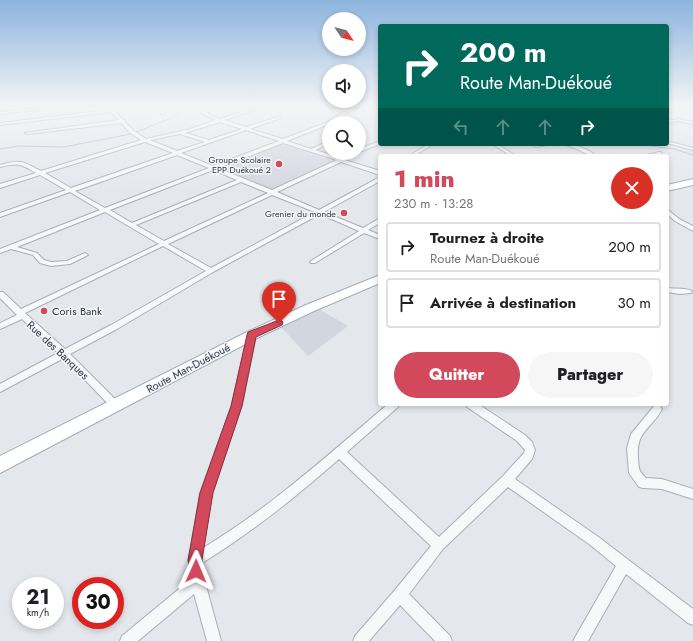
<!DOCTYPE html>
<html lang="fr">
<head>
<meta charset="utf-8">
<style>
	body { margin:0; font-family:Jost,sans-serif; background:#f6f6f6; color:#202124; height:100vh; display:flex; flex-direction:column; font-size:15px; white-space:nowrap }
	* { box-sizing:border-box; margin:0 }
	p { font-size:13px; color:#757577 }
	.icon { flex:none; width:22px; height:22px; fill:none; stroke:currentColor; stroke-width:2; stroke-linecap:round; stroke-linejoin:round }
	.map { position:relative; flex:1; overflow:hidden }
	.drawer { position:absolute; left:378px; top:154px; width:291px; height:252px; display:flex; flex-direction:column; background:#fff; border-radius:4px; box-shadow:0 2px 6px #0003 }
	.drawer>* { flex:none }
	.guide { position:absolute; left:378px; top:24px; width:291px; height:122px; border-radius:4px; box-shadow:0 2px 6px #0003; background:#00695c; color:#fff; overflow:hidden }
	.needle { width:26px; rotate:125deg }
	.controls { position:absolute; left:322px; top:12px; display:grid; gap:8px }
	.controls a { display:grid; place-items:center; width:44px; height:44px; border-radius:50%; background:#fff; box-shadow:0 2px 6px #0003; font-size:20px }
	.speed { position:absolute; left:12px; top:577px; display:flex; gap:8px; font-size:20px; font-weight:700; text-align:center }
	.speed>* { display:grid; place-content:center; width:52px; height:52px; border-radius:50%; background:#fff; box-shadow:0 2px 6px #0003; line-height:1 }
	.speed small { font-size:10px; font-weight:400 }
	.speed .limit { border:6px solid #d22; background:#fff; color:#111 }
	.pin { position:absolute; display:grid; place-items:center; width:34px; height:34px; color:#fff; margin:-41px -17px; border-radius:50% 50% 50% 0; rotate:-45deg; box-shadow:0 0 4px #0007 }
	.pin .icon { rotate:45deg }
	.me { position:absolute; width:44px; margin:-22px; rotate:1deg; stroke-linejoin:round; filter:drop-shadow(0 0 3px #0008) }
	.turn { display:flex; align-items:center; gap:14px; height:84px; padding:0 16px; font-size:18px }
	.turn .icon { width:52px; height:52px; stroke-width:2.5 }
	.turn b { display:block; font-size:28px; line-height:34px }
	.lanes { display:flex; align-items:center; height:38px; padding:0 16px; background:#0003; justify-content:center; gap:20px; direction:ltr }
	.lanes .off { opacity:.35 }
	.round { display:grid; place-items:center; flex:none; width:42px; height:42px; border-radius:21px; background:#f6f6f6 }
	.summary { display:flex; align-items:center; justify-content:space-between; height:68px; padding:0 16px }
	h1 { font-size:24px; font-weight:800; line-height:30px; color:#d1495b }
	.action { display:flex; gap:8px; margin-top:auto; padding:8px 16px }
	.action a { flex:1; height:46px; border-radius:24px; background:#d1495b; color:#fff; font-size:16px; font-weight:800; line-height:46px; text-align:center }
	.action a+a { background:#f6f6f6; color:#202124 }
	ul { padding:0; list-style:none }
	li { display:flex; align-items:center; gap:12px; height:50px; margin:0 8px 6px; padding:0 8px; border:2px solid #e0e0e0; border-radius:4px }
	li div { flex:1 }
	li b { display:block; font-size:15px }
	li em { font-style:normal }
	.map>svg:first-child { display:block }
</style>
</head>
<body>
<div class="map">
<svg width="693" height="641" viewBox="0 0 693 641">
	<rect width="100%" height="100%" fill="#e4e7ec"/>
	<!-- built -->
	<g fill="#d2d6de">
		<polygon points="282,144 333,161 272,189 223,170 224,167"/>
		<polygon points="317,308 348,326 308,356 280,326"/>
	</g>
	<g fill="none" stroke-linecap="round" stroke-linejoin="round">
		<!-- stream -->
		<g stroke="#9fb4cc" stroke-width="1">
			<polyline points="637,144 674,149 693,155"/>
			<polyline points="0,149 19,146 64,147 131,134 174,117 194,104"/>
		</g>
		<!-- minor casing -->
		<g stroke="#a9aeb7" stroke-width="2">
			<g id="minor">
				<polygon points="79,104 91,104 0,114 0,112"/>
				<path d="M103,104H107L123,120H125V122L134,131L146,139L190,129L216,120L201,113C208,108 220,104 229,104L206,113L220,119L260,106L261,108L224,120L246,127L281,116V118L250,129L283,139L328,122L350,108L369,104H375L352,110L332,123H329V124L287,141L311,149L329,141V144L315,150L341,158L352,153H358L345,160L380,171V175L341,162L277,192L319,210L380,177V181L324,212L363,228L380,218V223L368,230L380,235V239L364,233L315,263H311L310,262L311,261L359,231L320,214L213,272L117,329L70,354L119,403L121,406L119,409L116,410L113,409L64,358L0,392V384L58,353L22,319L0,329V323L17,315L0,298V292H3L21,309L159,244L105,212L17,247L37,253L44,260L51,262L67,261L85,253L88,255L70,264L51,266L40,263L33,255L11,249L0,253V249L100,210L70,192L0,217V213L66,190L40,175L0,188V184L36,173C19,163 19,163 0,167V165C21,159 22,161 41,171L141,140L130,133L121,123L27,134L25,133L119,120L111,112L0,125V123L109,110ZM220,122L242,129L209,140L185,133ZM246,130L279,141L213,166L181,153ZM180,134L205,142L177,151L150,140ZM145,142L173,153L71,188L45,173ZM283,143L337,160L272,190L218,168ZM177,155L209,168L105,208L75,191ZM213,170L237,180L132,223L110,210ZM241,182L268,193L164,241L136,225ZM272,195L315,212L211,268L168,244ZM163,246L206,271L111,325L65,349L25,313Z"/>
				<polygon points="150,104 154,104 165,113 162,114"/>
				<polygon points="688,104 693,104 693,106"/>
				<polygon points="678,119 693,122 693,124 678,121 667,123 667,121"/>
				<polygon points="380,141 380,144 359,152 359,149"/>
				<polygon points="667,141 693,148 693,150 667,143"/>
				<polygon points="428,144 433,144 414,156 409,156"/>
				<polygon points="492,144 497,144 516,156 511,156"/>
				<polygon points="540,144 552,144 536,147 534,146"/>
				<path d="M563,144C575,144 588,149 597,156H591L577,149Z"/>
				<polygon points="659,152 661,152 661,154 644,156"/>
				<polygon points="667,209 679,219 693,226 693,231 675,221 667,214"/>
				<path d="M667,288C674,289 688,288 692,291L691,293L680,294L667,292Z"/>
				<path d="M252,332L256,335L242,405L212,493L203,548C271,507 329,454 388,404H400L398,407L347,452L439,537L503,476L524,453L525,450L517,441L467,407L465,404H478L525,435L532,442L535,450L532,459L515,479L597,536L693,609V625L688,623L626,574L588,641H573L616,566L589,544L508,487L443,549L409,594L450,636L452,641H435L400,605L369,641H353L355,636L395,590L431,546L339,459C296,497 251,533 202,563L205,582L221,641H207L194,594L138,641H120L122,636L191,579L189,560L200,493L232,405L248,335Z"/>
				<path d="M657,405L660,406L662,409C651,430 636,430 638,458C639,469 638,470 646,478L662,479L693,489V499L662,489L643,488L639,487L629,473L627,448L631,434L654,406Z"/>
			</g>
		</g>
		<!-- primary casing -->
		<g stroke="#a3abb8" stroke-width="2">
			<g id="primary">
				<polygon points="693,179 693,185 667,191 667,185"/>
				<polygon points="380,275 380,283 314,311 257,338 0,473 0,456 247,332 306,305"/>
			</g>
		</g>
		<!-- minor -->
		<use href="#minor" fill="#f7f8fa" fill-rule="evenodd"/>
		<!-- primary -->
		<use href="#primary" fill="#fff" fill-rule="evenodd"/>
	</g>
	<!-- sky -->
	<linearGradient id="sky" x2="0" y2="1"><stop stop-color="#8bb4dd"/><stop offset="0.54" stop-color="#f3f4f6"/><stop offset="1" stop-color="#f3f4f6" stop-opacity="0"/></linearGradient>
	<rect width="693" height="194" fill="url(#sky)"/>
	<!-- route -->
	<polygon fill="#d1495b" stroke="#882f3b" points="279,320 282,321 283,323 282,325 256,337 242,406 213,493 202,560 204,571 201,576 196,578 191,576 188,560 200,493 231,406 247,335 248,332"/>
	<!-- markers -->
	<g fill="#d1495b" stroke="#f4f6f9" stroke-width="1.5">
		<circle cx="279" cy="164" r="4"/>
		<circle cx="344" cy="213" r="4"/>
		<circle cx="44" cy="311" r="4"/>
	</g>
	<g text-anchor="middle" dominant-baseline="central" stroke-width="3" stroke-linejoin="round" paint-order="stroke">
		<!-- far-poi labels -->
		<g font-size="9" fill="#2b3445" stroke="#f4f6f9" text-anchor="end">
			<text x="271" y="159">Groupe Scolaire<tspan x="271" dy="10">EPP Duékoué 2</tspan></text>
			<text x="336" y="213">Grenier du monde</text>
		</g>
		<!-- poi labels -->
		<g font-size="11" fill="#2b3445" stroke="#f4f6f9" text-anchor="start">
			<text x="52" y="311">Coris Bank</text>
		</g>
		<!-- street labels -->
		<g font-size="11" fill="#2b3445" stroke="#f4f6f9">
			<text transform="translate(58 350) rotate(43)">Rue des Banques</text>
			<text transform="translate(188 368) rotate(-28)">Route Man-Duékoué</text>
		</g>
	</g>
</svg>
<div class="controls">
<a><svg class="needle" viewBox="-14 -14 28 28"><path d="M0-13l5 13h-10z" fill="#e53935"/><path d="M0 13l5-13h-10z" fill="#757577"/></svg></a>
<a><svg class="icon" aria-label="sound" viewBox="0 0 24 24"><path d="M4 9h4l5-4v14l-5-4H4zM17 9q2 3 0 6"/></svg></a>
<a><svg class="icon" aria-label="search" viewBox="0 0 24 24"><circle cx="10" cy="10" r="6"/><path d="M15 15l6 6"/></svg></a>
</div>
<div class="speed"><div>21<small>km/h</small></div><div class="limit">30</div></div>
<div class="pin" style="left:279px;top:323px;background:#d93025"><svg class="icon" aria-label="arrive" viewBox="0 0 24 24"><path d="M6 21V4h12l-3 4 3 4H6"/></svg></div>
<svg class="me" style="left:196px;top:571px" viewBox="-20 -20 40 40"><path d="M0-17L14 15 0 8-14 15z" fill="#d1495b" stroke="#fff" stroke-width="4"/></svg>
<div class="guide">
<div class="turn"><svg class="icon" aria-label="right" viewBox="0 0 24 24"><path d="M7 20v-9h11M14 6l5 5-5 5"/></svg><div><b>200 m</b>Route Man-Duékoué</div></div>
<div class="lanes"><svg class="icon off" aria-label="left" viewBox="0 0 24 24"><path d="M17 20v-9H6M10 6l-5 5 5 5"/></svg><svg class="icon off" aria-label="ahead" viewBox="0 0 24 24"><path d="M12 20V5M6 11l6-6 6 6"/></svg><svg class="icon off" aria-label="ahead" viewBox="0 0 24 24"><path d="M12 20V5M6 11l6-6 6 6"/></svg><svg class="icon" aria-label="right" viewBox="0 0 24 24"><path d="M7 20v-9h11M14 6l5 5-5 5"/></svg></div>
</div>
<section class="drawer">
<div class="summary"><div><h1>1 min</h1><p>230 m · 13:28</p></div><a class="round" style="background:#d93025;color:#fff"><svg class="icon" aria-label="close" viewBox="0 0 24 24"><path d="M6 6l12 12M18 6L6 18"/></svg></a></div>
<ul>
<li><svg class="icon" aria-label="right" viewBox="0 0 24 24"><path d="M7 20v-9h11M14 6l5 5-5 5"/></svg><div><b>Tournez à droite</b><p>Route Man-Duékoué</p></div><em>200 m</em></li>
<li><svg class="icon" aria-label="arrive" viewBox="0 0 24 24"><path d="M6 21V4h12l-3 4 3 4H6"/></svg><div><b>Arrivée à destination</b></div><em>30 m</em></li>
</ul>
<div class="action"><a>Quitter</a><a>Partager</a></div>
</section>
</div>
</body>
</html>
